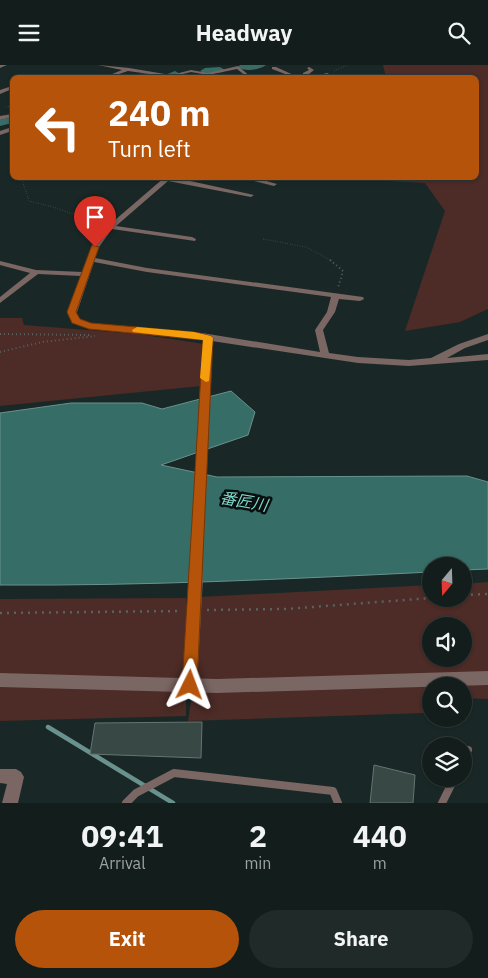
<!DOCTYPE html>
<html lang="en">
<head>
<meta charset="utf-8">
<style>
	body { margin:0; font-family:"IBM Plex Sans","Noto Sans JP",sans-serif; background:#202b29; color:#f1f3f6; height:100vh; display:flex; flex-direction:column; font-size:19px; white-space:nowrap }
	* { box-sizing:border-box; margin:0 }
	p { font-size:16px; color:#9da2a3 }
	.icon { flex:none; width:28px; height:28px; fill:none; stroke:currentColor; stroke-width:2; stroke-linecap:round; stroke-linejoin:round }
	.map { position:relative; height:738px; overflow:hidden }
	.sheet { display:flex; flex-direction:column; background:#131e1c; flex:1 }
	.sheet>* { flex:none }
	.top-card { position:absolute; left:10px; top:10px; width:469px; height:105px; border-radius:8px; box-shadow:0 1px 4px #0004,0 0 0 1px #323c3b; background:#b45309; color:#fff; overflow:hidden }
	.needle { width:32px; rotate:199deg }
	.buttons { position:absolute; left:422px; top:492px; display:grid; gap:10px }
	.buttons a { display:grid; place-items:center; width:50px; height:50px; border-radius:50%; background:#131e1c; box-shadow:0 1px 4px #0004,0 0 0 1px #323c3b; font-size:25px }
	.pin { position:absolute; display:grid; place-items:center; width:42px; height:42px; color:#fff; margin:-51px -21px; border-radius:50% 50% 50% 0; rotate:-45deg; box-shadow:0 0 5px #0007 }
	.pin .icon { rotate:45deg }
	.me { position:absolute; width:55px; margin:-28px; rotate:3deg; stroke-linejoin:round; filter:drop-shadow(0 0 4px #0008) }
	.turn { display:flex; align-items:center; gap:18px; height:105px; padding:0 15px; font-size:22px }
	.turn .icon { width:65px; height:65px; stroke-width:2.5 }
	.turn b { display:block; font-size:35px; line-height:42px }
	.eta { display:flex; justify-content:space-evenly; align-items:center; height:85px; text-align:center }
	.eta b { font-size:30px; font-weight:700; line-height:35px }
	.action { display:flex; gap:10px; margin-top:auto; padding:10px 15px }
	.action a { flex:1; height:58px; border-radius:30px; background:#b45309; color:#fff; font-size:20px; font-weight:700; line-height:58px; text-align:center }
	.action a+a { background:#202b29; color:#f1f3f6 }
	header { display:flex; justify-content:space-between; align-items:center; height:65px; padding:0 15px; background:#131e1c; font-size:22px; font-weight:700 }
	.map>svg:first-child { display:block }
</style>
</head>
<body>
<header><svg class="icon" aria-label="menu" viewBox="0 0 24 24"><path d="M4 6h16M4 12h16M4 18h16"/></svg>Headway<svg class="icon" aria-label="search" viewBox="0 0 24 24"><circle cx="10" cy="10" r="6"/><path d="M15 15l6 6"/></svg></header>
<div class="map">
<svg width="488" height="738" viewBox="0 0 488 738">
	<rect width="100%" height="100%" fill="#192826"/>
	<!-- green -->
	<g fill="#4d2b26" fill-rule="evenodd">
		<polygon points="383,0 488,0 488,244 460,257 405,266 445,146 425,118 369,115 367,113 476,112 476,12 386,12"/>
		<polygon points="0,253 22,253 24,260 138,269 204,279 201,321 0,341"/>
		<path d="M488,517V634L464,633V621H431V640L424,648L188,656L194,617L199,532L431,520V534H464V519ZM431,561H464V594H431Z"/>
		<polygon points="186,533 186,651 0,656 0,534"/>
	</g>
	<!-- water -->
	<path fill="#376d67" stroke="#69918d" d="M231,326L255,347L248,370L161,400L217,412L467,411L488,417V504L464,505V501H431V507C288,514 144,521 0,520V348L71,338H142L162,344Z"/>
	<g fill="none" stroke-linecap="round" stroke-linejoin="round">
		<!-- stream -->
		<polyline stroke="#69918d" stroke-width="4.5" points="48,662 173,738"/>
		<!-- river -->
		<g fill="#376d67" fill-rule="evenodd">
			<path d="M240,0H266C260,5 244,7 238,2Z"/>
			<polygon points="220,2 225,5 223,7 205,9 200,6 205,3"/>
			<polygon points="175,6 180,9 178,11 169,12 165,10"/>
			<polygon points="154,8 157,9 158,12 134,12 139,9"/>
			<polygon points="12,52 12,58 0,61 0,55"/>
		</g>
	</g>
	<!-- building -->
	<g fill="#384845" stroke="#647572">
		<polygon points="202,657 201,693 90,689 95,658"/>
		<polygon points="374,700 415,710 413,738 370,738"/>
	</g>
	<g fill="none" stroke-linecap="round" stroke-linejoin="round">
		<!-- path-far2 -->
		<g stroke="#566361" stroke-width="1" stroke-dasharray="0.5 2" stroke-linecap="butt">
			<polyline points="334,6 348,0"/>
			<polyline points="6,42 12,41"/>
			<polyline points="21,112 29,136 53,142 103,160"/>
			<polyline points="263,174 306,182 332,196"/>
		</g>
		<!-- path-far1 -->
		<g stroke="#566361" stroke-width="2" stroke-dasharray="1 3" stroke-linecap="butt">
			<polyline points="330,195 343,206 338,223"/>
			<polyline points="0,269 89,270"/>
			<polyline points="0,287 42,277 95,271"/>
		</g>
		<!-- path -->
		<g stroke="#566361" stroke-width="2.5" stroke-dasharray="2 5" stroke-linecap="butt">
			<polyline points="464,530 488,529"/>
			<polyline points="207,545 286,544 431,533"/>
			<polyline points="0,548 182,546"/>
		</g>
		<!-- lane -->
		<g stroke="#7a6663" stroke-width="8">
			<polyline points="464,694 468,685"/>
			<polyline points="126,738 136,728 174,708 333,726 338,738"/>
			<polyline points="442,738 454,714"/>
		</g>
		<!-- street -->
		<g fill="#7a6663" fill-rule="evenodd">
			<polygon points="0,0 7,0 0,3"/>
			<polygon points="98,0 129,3 171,10 191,5 208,8 238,1 251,12 247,12 237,4 208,10 191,7 171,12 128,6 110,12 105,12 122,5"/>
			<polygon points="272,2 276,2 298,12 293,12 272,4"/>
			<path d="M309,2L314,5L309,9L316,11L327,8L329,9C321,14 313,13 303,10V8L309,5L307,3Z"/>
			<polygon points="12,21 12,24 0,29 0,25"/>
			<polygon points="12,49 12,52 0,55 0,51"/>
			<polygon points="12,62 12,66 0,70 0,66"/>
			<path d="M165,112H172L254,130L251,132L168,116L116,161L192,172L196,174L195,176L112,164L99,182L95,193L147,203L363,232L364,234L360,236L339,234L335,247L323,265L329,288L358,292L409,295L431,293L459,279L488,269V275L465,283L447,293L488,289V295L409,301L358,298L212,276L211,287L207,290L203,287L204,274H201L89,264L73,258L68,250L81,211L38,209L0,238V232L30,208L0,200V196L36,205L83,207L91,182L108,161ZM94,197L147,207L331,232L327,247L315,265L320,287L202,268L90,259L79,254L76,250Z"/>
			<polygon points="238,112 252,112 277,119 274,121"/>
			<polygon points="488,606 488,620 217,628 0,622 0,608 217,614"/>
			<polygon points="0,704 16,704 21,707 24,712 18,738 2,738 7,719 0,718"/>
		</g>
		<!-- street-bridge-far2 -->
		<polyline stroke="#7a6663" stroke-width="8" points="205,336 207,287"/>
		<!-- street-bridge-far1 -->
		<polyline stroke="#7a6663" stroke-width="11" points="195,513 205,334"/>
		<!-- street-bridge -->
		<polyline stroke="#7a6663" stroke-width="14" points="190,620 196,512"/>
	</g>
	<!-- route -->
	<polygon fill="#b45309" stroke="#753606" points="92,180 99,182 76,247 80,254 91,258 194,267 211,271 213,273 197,620 195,625 190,628 184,625 182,620 203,275 89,264 72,258 67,247"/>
	<!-- slow -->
	<polygon fill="#f59e0b" points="137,262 194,267 211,271 213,273 209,316 206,317 200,313 203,275 133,267 132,265"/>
	<g text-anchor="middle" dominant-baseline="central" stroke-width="5" stroke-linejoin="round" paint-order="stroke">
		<!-- water labels -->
		<g font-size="16" font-style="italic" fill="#7ed9ce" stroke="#090f0e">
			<text transform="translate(244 436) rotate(10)">番匠川</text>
		</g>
	</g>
</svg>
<div class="buttons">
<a><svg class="needle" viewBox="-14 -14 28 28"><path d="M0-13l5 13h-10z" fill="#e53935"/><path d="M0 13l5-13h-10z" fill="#9da2a3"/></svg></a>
<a><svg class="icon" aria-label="sound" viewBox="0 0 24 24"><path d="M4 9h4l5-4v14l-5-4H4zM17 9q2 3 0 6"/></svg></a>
<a><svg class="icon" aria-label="search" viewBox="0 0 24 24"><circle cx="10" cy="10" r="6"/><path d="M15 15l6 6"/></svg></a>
<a><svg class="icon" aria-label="layers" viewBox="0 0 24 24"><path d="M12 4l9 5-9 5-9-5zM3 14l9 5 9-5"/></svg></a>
</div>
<div class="pin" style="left:95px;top:182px;background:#d93025"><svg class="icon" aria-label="arrive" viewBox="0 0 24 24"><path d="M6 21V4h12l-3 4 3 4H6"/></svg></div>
<svg class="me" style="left:190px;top:620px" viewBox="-20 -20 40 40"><path d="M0-17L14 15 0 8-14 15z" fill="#b45309" stroke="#fff" stroke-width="4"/></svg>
<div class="top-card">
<div class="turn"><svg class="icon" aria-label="left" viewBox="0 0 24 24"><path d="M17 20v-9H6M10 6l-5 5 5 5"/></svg><div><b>240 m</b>Turn left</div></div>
</div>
</div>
<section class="sheet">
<div class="eta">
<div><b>09:41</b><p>Arrival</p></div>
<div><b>2</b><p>min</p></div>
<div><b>440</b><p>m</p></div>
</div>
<div class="action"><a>Exit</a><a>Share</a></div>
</section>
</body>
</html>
